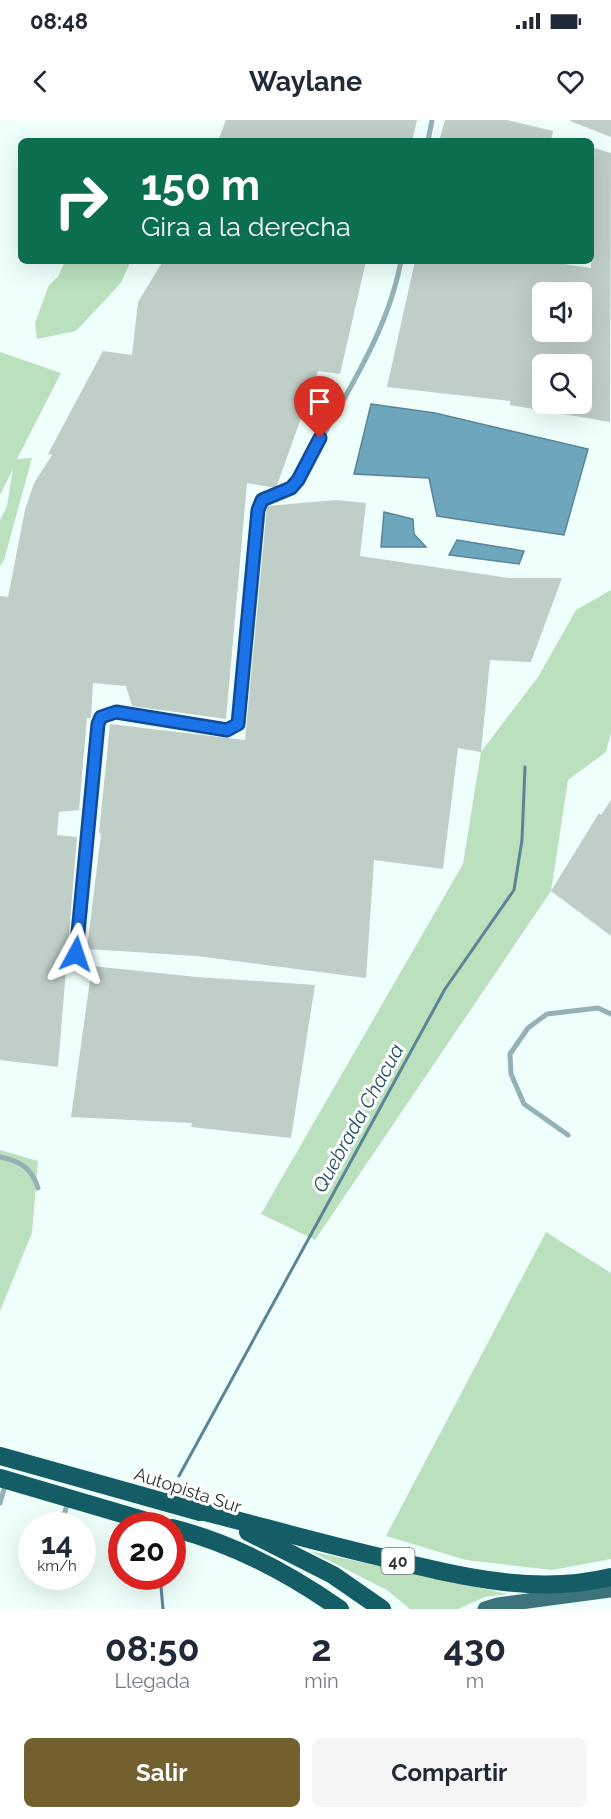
<!DOCTYPE html>
<html lang="es">
<head>
<meta charset="utf-8">
<style>
	body { margin:0; font-family:Raleway,sans-serif; background:#f6f6f7; color:#1f2937; height:100vh; display:flex; flex-direction:column; font-size:22px; white-space:nowrap }
	* { box-sizing:border-box; margin:0 }
	p { font-size:20px; color:#747a83 }
	.icon { flex:none; width:33px; height:33px; fill:none; stroke:currentColor; stroke-width:2; stroke-linecap:round; stroke-linejoin:round }
	.map { position:relative; height:1489px; overflow:hidden }
	.details { display:flex; flex-direction:column; background:#fff; flex:1 }
	.details>* { flex:none }
	.banner { position:absolute; left:18px; top:18px; width:576px; height:126px; border-radius:9px; box-shadow:0 6px 24px #0002; background:#0b6e4f; color:#fff; overflow:hidden }
	.buttons { position:absolute; left:532px; top:162px; display:grid; gap:12px }
	.buttons a { display:grid; place-items:center; width:60px; height:60px; border-radius:9px; background:#fff; box-shadow:0 6px 24px #0002; font-size:30px }
	.speed { position:absolute; left:18px; top:1392px; display:flex; gap:12px; font-size:30px; font-weight:700; text-align:center }
	.speed>* { display:grid; place-content:center; width:78px; height:78px; border-radius:50%; background:#fff; box-shadow:0 6px 24px #0002; line-height:1 }
	.speed small { font-size:15px; font-weight:400 }
	.speed .limit { border:9px solid #d22; background:#fff; color:#111 }
	.pin { position:absolute; display:grid; place-items:center; width:51px; height:51px; color:#fff; margin:-62px -26px; border-radius:50% 50% 50% 0; rotate:-45deg; box-shadow:0 0 6px #0007 }
	.pin .icon { rotate:45deg }
	.me { position:absolute; width:66px; margin:-33px; rotate:5deg; stroke-linejoin:round; filter:drop-shadow(0 0 4px #0008) }
	.turn { display:flex; align-items:center; gap:21px; height:126px; padding:0 24px; font-size:27px }
	.turn .icon { width:78px; height:78px; stroke-width:2.5 }
	.turn b { display:block; font-size:42px; line-height:51px }
	.eta { display:flex; justify-content:space-evenly; align-items:center; height:102px; text-align:center }
	.eta b { font-size:36px; font-weight:700; line-height:42px }
	.action { display:flex; gap:12px; margin-top:auto; padding:12px 24px }
	.action a { flex:1; height:69px; border-radius:9px; background:#72602e; color:#fff; font-size:24px; font-weight:700; line-height:69px; text-align:center }
	.action a+a { background:#f6f6f7; color:#1f2937 }
	.status { display:flex; justify-content:space-between; align-items:center; height:42px; padding:0 30px; background:#fff; direction:ltr }
	.status svg { height:16px; fill:currentColor }
	header { display:flex; justify-content:space-between; align-items:center; height:78px; padding:0 24px; background:#fff; font-size:27px; font-weight:700 }
	.map>svg:first-child { display:block }
</style>
</head>
<body>
<div class="status"><b>08:48</b><svg viewBox="0 0 49 12"><path d="M0 12V9h3v3zM5 12V6h3v6zM10 12V3h3v9zM15 12V0h3v12zM26 1h20v11H26zM47 4h2v5h-2z"/></svg></div>
<header><svg class="icon" aria-label="back" viewBox="0 0 24 24"><path d="M15 5l-7 7 7 7"/></svg>Waylane<svg class="icon" aria-label="heart" viewBox="0 0 24 24"><path d="M12 20l-8-8c-3-5 5-10 8-4 3-6 11-1 8 4z"/></svg></header>
<div class="map">
<svg width="611" height="1489" viewBox="0 0 611 1489">
	<rect width="100%" height="100%" fill="#eefffc"/>
	<!-- green -->
	<g fill="#bae0be">
		<polygon points="65,141 131,141 121,163 76,211 37,219 35,203 49,165 58,157"/>
		<polygon points="0,232 61,253 17,339 32,338 4,440 0,446 0,400 7,386 13,349 0,375"/>
		<polygon points="611,470 611,613 606,632 568,660 551,771 315,1120 261,1094 463,744 481,632 538,557 576,490"/>
		<polygon points="0,1030 38,1041 32,1113 0,1191"/>
		<polygon points="546,1112 611,1153 611,1439 552,1450 466,1440 386,1416"/>
		<polygon points="310,1431 508,1474 485,1477 458,1489 410,1489 387,1470"/>
	</g>
	<!-- water -->
	<g fill="#6ea6be" stroke="#5b8495" stroke-width="1.5">
		<polygon points="371,284 435,293 588,329 564,415 437,396 429,358 354,354"/>
		<polygon points="384,392 413,399 414,414 426,427 381,427"/>
		<polygon points="457,420 524,431 519,444 449,435"/>
	</g>
	<g fill="none" stroke-linecap="round" stroke-linejoin="round">
		<!-- stream -->
		<g stroke="#5b8495" stroke-width="3">
			<polyline points="179,1356 445,869 514,770 522,720 525,647"/>
			<polyline points="160,1456 163,1489"/>
		</g>
	</g>
	<!-- building -->
	<g fill="#bfcec7" fill-rule="evenodd">
		<polygon points="226,0 417,0 412,21 218,21"/>
		<polygon points="445,0 507,0 553,11 551,21 439,21"/>
		<polygon points="571,0 611,0 611,17 570,1"/>
		<path d="M591,27L611,33L610,302L510,285V281L387,267L415,141H544L591,148ZM543,172H582V212H543ZM543,244H582V284H543Z"/>
		<polygon points="163,141 366,141 340,254 318,251 276,368 247,363 226,599 132,586 126,566 93,563 91,598 87,598 79,690 59,692 57,715 77,717 58,947 0,940 0,476 8,477 25,390 34,363 52,335 48,334 103,231 132,235 138,182"/>
		<polygon points="336,380 366,383 360,436 509,458 562,458 531,542 490,540 481,632 458,628 443,749 374,740 366,858 197,836 87,829 101,714 99,713 110,604 245,620 267,386"/>
		<polygon points="611,680 611,816 551,771 599,693 601,695"/>
		<polygon points="92,846 197,857 315,865 291,1018 191,1007 192,1003 71,997"/>
	</g>
	<g fill="none" stroke-linecap="round" stroke-linejoin="round">
		<!-- lane -->
		<g stroke="#95b1b5" stroke-width="5">
			<polyline points="428,21 432,0"/>
			<path d="M76,834L98,604L101,597L116,592L227,610L238,604L258,390L262,380L284,372L299,360C335,289 386,221 401,141"/>
			<polyline points="568,1015 524,984 511,954 510,934 528,908 547,894 598,888 611,894"/>
			<path d="M0,1037C20,1041 32,1048 38,1068"/>
			<polyline points="0,1383 6,1362"/>
			<polyline points="61,1406 68,1381"/>
		</g>
		<!-- primary -->
		<polyline stroke="#3d737a" stroke-width="15" points="485,1489 498,1485 611,1470"/>
		<!-- highway -->
		<g stroke="#145d66" stroke-width="18">
			<polyline points="0,1336 200,1392"/>
			<polyline points="0,1358 163,1406"/>
			<path d="M189,1388C253,1404 316,1422 380,1437C456,1455 533,1476 611,1457"/>
			<path d="M172,1408C232,1423 290,1454 340,1489"/>
			<polyline points="248,1412 333,1455 382,1489"/>
		</g>
	</g>
	<g fill="none" stroke-linecap="round" stroke-linejoin="round">
		<!-- route casing -->
		<g stroke="#114b97" stroke-width="15">
			<polyline id="route" points="76,834 98,604 101,597 116,592 227,610 238,604 258,390 262,380 291,368 298,360 320,318"/>
		</g>
		<!-- route -->
		<use href="#route" stroke="#1a73e8" stroke-width="10"/>
	</g>
	<g text-anchor="middle" dominant-baseline="central" stroke-width="6" stroke-linejoin="round" paint-order="stroke">
		<!-- shield labels -->
		<rect fill="#fff" stroke="#6e7272" stroke-width="1.5" x="381.5" y="1428" width="33" height="26" rx="4.5"/>
		<g font-size="16" font-weight="bold" fill="#303635">
			<text x="398" y="1441">40</text>
		</g>
		<!-- street labels -->
		<g font-size="18" fill="#303635" stroke="#fff">
			<text transform="translate(188 1370) rotate(18)">Autopista Sur</text>
		</g>
		<!-- water labels -->
		<g font-size="20" font-style="italic" fill="#1f4e61" stroke="#fff">
			<text transform="translate(358 998) rotate(-61)">Quebrada Chacua</text>
		</g>
	</g>
</svg>
<div class="buttons">
<a><svg class="icon" aria-label="sound" viewBox="0 0 24 24"><path d="M4 9h4l5-4v14l-5-4H4zM17 9q2 3 0 6"/></svg></a>
<a><svg class="icon" aria-label="search" viewBox="0 0 24 24"><circle cx="10" cy="10" r="6"/><path d="M15 15l6 6"/></svg></a>
</div>
<div class="speed"><div>14<small>km/h</small></div><div class="limit">20</div></div>
<div class="pin" style="left:320px;top:318px;background:#d93025"><svg class="icon" aria-label="arrive" viewBox="0 0 24 24"><path d="M6 21V4h12l-3 4 3 4H6"/></svg></div>
<svg class="me" style="left:76px;top:834px" viewBox="-20 -20 40 40"><path d="M0-17L14 15 0 8-14 15z" fill="#1a73e8" stroke="#fff" stroke-width="4"/></svg>
<div class="banner">
<div class="turn"><svg class="icon" aria-label="right" viewBox="0 0 24 24"><path d="M7 20v-9h11M14 6l5 5-5 5"/></svg><div><b>150 m</b>Gira a la derecha</div></div>
</div>
</div>
<section class="details">
<div class="eta">
<div><b>08:50</b><p>Llegada</p></div>
<div><b>2</b><p>min</p></div>
<div><b>430</b><p>m</p></div>
</div>
<div class="action"><a>Salir</a><a>Compartir</a></div>
</section>
</body>
</html>
